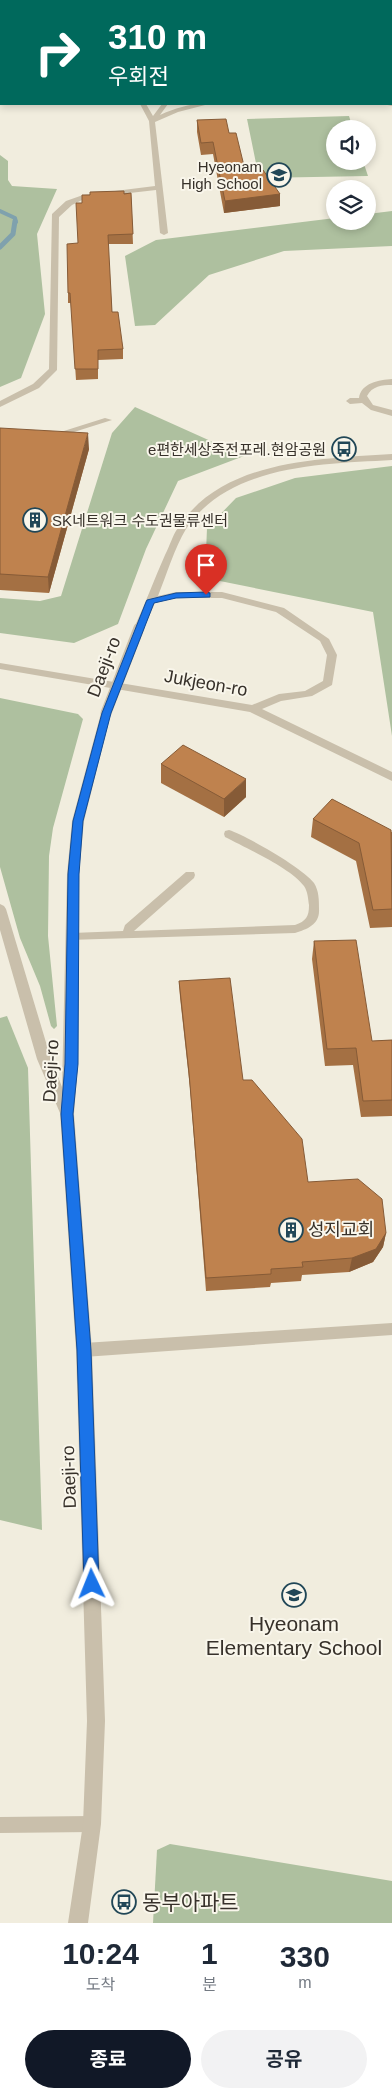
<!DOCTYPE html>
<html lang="ko">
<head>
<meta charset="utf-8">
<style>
	body { margin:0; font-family:Arial,"Noto Sans KR",sans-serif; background:#f2f2f3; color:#1f2937; height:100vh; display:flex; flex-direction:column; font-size:19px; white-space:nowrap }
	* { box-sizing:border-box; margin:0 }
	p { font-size:16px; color:#747a83 }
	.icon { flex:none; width:28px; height:28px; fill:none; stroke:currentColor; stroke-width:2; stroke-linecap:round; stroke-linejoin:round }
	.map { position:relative; height:1923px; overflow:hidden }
	.drawer { display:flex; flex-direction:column; background:#fff; flex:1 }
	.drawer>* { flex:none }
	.top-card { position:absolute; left:0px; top:0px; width:392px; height:105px; box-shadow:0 2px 8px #0003; background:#00695c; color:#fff; overflow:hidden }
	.fabs { position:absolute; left:326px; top:120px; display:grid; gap:10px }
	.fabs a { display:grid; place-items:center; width:50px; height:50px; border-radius:50%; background:#fff; box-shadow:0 2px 8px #0003; font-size:25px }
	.pin { position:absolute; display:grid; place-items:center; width:42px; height:42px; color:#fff; margin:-51px -21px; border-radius:50% 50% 50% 0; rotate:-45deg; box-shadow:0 0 5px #0007 }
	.pin .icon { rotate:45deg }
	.me { position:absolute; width:55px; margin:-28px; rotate:358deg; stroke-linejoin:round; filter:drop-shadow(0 0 4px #0008) }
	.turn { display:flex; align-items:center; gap:18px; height:105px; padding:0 25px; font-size:22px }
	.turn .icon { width:65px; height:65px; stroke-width:2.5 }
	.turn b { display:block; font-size:35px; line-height:42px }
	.eta { display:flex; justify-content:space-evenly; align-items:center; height:85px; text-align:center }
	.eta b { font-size:30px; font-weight:700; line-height:35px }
	.button { display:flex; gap:10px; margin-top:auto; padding:10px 25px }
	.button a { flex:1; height:58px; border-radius:30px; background:#111827; color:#fff; font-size:20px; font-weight:700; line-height:58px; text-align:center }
	.button a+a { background:#f2f2f3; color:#1f2937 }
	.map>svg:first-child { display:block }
</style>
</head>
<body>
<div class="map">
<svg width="392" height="1923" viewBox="0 0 392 1923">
	<rect width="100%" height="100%" fill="#f1edde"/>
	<!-- green -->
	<g fill="#aec09f">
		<polygon points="349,116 353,129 335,129 335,161 363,161 368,176 259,178 247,119"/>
		<polygon points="0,155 8,161 8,180 12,186 57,189 37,234 45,314 21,378 0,387"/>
		<polygon points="392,211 392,246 284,251 209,275 155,325 135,326 125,256 156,240 335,218 335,221 368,221 368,214"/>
		<polygon points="135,407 244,456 178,481 146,549 118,624 74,643 0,633 0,598 40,601 61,596 112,433"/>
		<polygon points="392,466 392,736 373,612 205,578 207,528 236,498 295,478"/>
		<polygon points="0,698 78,714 83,719 53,828 49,856 48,936 57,1026 54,1029 51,1026 40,986 20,938 0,867"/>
		<polygon points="7,1016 28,1068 42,1530 0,1520 0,1018"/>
		<polygon points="170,1844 392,1881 392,1923 153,1923 157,1850"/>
	</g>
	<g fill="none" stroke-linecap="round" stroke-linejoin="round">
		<!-- stream-far1 -->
		<g stroke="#7fa1ad" stroke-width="4">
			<polyline points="0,0 4,0"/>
			<polyline points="0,211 15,218 16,222"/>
		</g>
		<!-- stream -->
		<polyline stroke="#7fa1ad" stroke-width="5" points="0,247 13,234 15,221"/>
		<!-- service -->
		<g fill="#c9bfab" fill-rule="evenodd">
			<polygon points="105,418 112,420 55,438 48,436"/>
			<path d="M229,830C247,836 303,868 314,883C319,891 319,900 319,909C320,924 308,929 295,933L68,940L66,937L68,934L72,933L123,931L125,925L186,872H194L195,875L194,878L134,931L295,925C306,921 309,917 309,905C308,899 308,892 304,886C291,868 246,848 225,837L224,834L225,831Z"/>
			<polygon points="392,1323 392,1335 84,1357 79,1355 77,1350 79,1345 84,1343"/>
			<polygon points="92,1816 98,1818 100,1824 98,1830 92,1832 0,1833 0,1817"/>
		</g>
		<!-- minor -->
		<g fill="#c9bfab" fill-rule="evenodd">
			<polygon points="302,0 318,0 319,1 303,1"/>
			<path d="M392,379V385C382,385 372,386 367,396L373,405L392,410V416L371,410L362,403L350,404L346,401L350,398H359C361,383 379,380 392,379Z"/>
		</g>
		<!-- tertiary -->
		<g fill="#c9bfab" fill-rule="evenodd">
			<rect x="0" y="53" width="1" height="4"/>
			<polygon points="392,102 392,106 383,104 391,104"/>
			<path d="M140,104H146L153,116L162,104H168L160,115C176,108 192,103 209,104L178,112L155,122L168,233L164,235L160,233L156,190L86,198L72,205L59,217L57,370L39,388L0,407V401L33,384L49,369L52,214L66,201L83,195L155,186L149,121Z"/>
			<path d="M392,454V460C323,464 229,464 186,529C175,547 166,576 158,596L176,592H222L284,608L329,639L337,655L332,685L312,696L281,701L262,709L392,772V781L250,712L0,669V663L252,705L279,694L305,691L323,681L327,655L320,641L276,612L222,598H176L155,603L143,630H135L134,628C145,604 154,580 165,555C170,546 172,536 178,528C222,459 320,459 392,454Z"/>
			<polygon points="106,709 111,713 84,821 79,874 78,1064 74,1114 92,1350 105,1721 101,1824 88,1923 68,1923 83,1824 87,1721 76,1350 60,1113 37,1059 0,930 0,904 4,906 6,909 51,1059 62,1087 67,874 72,821 101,713"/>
		</g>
		<!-- tertiary-bridge -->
		<polyline stroke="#c9bfab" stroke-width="11" points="106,713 139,628"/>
	</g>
	<!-- wall -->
	<g fill="#a47043">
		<polygon points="379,0 392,0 392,14 391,13 391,1 379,1"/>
		<polygon points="197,120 229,133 245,170 280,194 280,206 224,213 213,154 201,155 197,132"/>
		<polygon points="131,193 133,244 108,244 112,312 123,349 123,359 98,360 98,379 76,380 71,303 68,303 68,293 78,243 82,203 90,195"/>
		<polygon points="0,428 89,449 49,593 0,590"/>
		<polygon points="161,764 246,797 224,817 161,783"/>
		<polygon points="313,819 392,832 392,927 370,928 356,861 311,837"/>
		<polygon points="314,941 372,1041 392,1040 392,1116 361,1117 353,1065 325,1066 312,959"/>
		<polygon points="179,981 308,1182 386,1233 383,1247 373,1262 349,1272 302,1275 301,1281 271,1283 270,1287 206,1291 190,1088 180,997"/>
	</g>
	<!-- shaded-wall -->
	<g fill="#865b37">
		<rect x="391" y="65" width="1" height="11"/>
		<polygon points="280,194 280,206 224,213 225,201"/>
		<polygon points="88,433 89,449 49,593 48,577"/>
		<polygon points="246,779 246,797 224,817 224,799"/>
		<polygon points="386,1233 383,1247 373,1262 349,1272 352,1258"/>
	</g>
	<!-- building -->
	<g fill="#bf824e" stroke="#865b37">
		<polygon points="287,0 295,0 299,1 284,1"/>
		<rect x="391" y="28" width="1" height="37"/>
		<polygon points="226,119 229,133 236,133 245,170 263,170 280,194 225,201 213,142 201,143 197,120"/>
		<polygon points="124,191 124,194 131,193 133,234 108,235 112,312 118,312 123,349 98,350 98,369 75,369 70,293 68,293 67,244 78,243 76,203 82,203 82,195 90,195 90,192"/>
		<polygon points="0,428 88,433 48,577 0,574"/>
		<polygon points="183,745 246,779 224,799 161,764"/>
		<polygon points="332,799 391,830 392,909 373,910 359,843 313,819"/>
		<polygon points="356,940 372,1041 392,1040 392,1100 363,1101 356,1048 327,1049 314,941"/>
		<polygon points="230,978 243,1080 252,1080 302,1139 308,1182 358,1179 382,1199 386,1233 376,1249 352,1258 302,1262 303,1267 271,1269 271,1274 206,1278 189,1073 179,981"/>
	</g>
	<!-- route -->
	<polygon fill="#1a73e8" stroke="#114b97" points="206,592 210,593 210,597 176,598 154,603 111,713 83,821 79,874 78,1064 73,1114 91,1350 99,1584 97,1590 92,1592 86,1590 84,1584 77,1350 61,1114 65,1064 68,874 73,821 102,713 146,602 147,600 176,593"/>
	<!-- icons -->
	<defs>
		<g id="school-ring" transform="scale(1.25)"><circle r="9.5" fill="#f9f6eb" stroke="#214757" stroke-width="1.5"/><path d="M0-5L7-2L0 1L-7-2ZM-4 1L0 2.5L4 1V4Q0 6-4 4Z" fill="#214757"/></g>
		<g id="bus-ring" transform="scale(1.25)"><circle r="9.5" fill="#f9f6eb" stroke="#214757" stroke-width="1.5"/><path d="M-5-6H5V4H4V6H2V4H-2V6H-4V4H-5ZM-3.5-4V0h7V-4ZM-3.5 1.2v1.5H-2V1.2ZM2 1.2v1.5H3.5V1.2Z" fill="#214757"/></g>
		<g id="building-ring" transform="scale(1.25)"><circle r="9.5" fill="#f9f6eb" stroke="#214757" stroke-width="1.5"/><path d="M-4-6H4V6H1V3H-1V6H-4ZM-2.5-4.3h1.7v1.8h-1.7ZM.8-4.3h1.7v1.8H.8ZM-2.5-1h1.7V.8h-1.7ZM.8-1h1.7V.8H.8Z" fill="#214757"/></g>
	</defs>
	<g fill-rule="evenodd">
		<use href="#school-ring" x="279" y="175"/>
		<use href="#bus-ring" x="344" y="449"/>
		<use href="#building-ring" x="35" y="520"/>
		<use href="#building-ring" x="291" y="1230"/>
		<use href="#school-ring" x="294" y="1595"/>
		<use href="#bus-ring" x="124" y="1902"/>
	</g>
	<g text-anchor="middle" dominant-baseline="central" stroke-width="4" stroke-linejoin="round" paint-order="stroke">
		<!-- far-poi labels -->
		<g font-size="15" fill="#37312a" stroke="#f9f6eb" text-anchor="end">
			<text x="262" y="166">Hyeonam<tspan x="262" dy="17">High School</tspan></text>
			<text x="326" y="449">e편한세상죽전포레.현암공원</text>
			<text x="52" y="520" text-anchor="start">SK네트워크 수도권물류센터</text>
		</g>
		<!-- street labels -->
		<g font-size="18" fill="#37312a" stroke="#f9f6eb">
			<text transform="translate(104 667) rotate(-69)">Daeji-ro</text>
			<text transform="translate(206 683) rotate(10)">Jukjeon-ro</text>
			<text transform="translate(51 1071) rotate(-87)">Daeji-ro</text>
			<text transform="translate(69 1477) rotate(-92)">Daeji-ro</text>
		</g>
		<!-- poi labels -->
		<g font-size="18" fill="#37312a" stroke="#f9f6eb" text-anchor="start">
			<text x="308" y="1230">성지교회</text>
		</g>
		<!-- near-poi labels -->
		<g font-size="21" fill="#37312a" stroke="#f9f6eb">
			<text x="294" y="1623">Hyeonam<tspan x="294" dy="24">Elementary School</tspan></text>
			<text x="142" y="1902" text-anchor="start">동부아파트</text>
		</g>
	</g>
</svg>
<div class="fabs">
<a><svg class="icon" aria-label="sound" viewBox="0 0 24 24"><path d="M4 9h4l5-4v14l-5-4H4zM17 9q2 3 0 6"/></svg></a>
<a><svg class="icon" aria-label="layers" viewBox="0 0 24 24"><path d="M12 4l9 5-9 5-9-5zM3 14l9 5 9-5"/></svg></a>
</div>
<div class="pin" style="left:206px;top:595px;background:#d93025"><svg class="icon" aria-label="arrive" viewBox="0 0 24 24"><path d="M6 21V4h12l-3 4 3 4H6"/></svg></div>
<svg class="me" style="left:92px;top:1584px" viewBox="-20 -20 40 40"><path d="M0-17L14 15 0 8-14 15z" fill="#1a73e8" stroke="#fff" stroke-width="4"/></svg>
<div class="top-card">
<div class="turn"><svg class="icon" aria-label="right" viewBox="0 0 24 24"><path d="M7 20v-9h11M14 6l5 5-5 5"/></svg><div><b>310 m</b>우회전</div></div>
</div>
</div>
<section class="drawer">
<div class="eta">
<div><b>10:24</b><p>도착</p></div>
<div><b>1</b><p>분</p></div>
<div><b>330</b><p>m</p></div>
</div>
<div class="button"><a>종료</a><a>공유</a></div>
</section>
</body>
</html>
